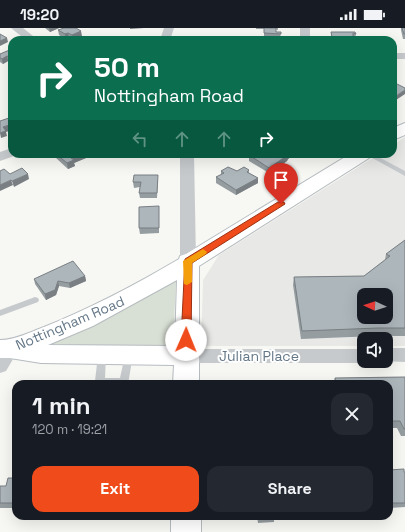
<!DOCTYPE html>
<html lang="en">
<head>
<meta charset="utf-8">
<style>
	body { margin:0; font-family:"Space Grotesk",sans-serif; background:#242831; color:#f1f3f6; height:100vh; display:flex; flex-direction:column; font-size:15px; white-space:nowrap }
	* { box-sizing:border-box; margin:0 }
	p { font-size:13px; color:#9ea1a6 }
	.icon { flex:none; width:22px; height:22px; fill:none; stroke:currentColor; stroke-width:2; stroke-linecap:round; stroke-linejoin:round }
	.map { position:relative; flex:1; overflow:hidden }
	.drawer { position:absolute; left:12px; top:352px; width:381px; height:140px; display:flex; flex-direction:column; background:#171b24; border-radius:12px; box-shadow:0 4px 16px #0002 }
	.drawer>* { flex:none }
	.hud { position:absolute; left:8px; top:8px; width:389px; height:122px; border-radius:12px; box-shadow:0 4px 16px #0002; background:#0b6e4f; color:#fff; overflow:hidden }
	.needle { width:26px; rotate:273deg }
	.controls { position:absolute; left:357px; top:260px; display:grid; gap:8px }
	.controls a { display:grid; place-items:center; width:36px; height:36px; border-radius:8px; background:#171b24; box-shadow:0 4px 16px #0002; font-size:20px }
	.pin { position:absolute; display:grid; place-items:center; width:34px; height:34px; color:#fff; margin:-41px -17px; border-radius:50% 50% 50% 0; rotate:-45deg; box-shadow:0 0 4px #0007 }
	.pin .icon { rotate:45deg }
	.me { position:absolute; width:44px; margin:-22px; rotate:1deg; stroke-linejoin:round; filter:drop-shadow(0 0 3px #0008) }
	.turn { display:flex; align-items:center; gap:14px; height:84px; padding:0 20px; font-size:18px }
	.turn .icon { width:52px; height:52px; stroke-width:2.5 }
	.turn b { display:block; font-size:28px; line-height:34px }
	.lanes { display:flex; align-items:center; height:38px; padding:0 20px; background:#0003; justify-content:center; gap:20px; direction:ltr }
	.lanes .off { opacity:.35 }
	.round { display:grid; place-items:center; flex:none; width:42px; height:42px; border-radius:12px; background:#242831 }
	.overview { display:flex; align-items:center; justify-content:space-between; height:68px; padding:0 20px }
	h1 { font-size:24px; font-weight:700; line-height:30px }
	.button { display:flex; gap:8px; margin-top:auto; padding:8px 20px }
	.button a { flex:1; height:46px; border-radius:12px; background:#f04b1b; color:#fff; font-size:16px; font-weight:700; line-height:46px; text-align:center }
	.button a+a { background:#242831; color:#f1f3f6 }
	.status { display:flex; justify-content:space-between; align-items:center; height:28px; padding:0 20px; background:#171b24; direction:ltr }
	.status svg { height:11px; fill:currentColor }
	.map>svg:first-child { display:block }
</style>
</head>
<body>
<div class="status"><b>19:20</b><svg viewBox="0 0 49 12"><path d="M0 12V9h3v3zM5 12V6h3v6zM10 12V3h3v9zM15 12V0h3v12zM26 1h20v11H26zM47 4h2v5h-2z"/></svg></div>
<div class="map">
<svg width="405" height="504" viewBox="0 0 405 504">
	<rect width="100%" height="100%" fill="#f7f7f3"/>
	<!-- built -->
	<path fill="#e8e9e7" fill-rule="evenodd" d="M405,109V318H386V311H364V318H201L203,252L219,227L379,126H393V117ZM364,267H386V289H364Z"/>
	<!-- green -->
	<polygon fill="#d8dfd4" points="176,252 173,319 43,317 99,295"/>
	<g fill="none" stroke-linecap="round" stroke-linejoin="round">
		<!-- secondary casing -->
		<g stroke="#b6bcc0" stroke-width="2">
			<g id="secondary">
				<polygon points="405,95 405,107 393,112 393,100"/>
				<path d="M350,126H372L369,130L199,238V356H173L174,337L41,335L10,330H0V312C15,312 30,304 44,299C91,280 135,257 179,231L180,228L186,226ZM177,252L175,318L48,317L93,298Z"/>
				<rect x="171" y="488" width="30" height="16"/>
			</g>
		</g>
		<!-- lane -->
		<g fill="#c6cacd" fill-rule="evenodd">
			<polygon points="365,126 373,126 405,143 405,148"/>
			<polygon points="35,269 38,270 39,272 38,274 0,288 0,282"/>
			<polygon points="102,324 105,325 106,327 105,350 120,350 125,327 126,325 129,324 132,325 133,327 128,356 97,356 95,353 98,327 99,325"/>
		</g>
		<!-- street -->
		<g fill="#c6cacd" fill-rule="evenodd">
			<polygon points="11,0 23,0 38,12 26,12"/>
			<polygon points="164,0 174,0 170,12 160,12"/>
			<rect x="300" y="0" width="10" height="12"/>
			<rect x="393" y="25" width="12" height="6"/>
			<polygon points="12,120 12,126 17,127 0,133 0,124"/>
			<polygon points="180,126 194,126 196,233 194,237 188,238 182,237 180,233"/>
			<polygon points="10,314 16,316 19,321 6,343 0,345 0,322 4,316"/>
			<polygon points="386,320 405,320 405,334 383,333 386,333"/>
			<polygon points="186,321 364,321 364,333 370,333 364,335 186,335 180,333 177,328 180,323"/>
		</g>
		<!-- secondary -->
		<use href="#secondary" fill="#fff" fill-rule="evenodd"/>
	</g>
	<!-- wall -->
	<g fill="#959da1">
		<polygon points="45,0 59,0 50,4"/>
		<polygon points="256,0 278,0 278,2 276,1 276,4 281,4 280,10 264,10 264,1 256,1"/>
		<polygon points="401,0 405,0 405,11 403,11 401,2"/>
		<polygon points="58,2 82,8 72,12 69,10 65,11 59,7"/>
		<polygon points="331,4 356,6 355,10 353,10 353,12 331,12"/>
		<polygon points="12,21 12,35 8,33 3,36 0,34 0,26"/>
		<polygon points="55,126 90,126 86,128 86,130 74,135 75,138 68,141 56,130"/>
		<polygon points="249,127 292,128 288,131 287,133 269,145 249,133"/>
		<polygon points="249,142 249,145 258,150 258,155 236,167 216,155 216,149 221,147 221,143 237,143"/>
		<polygon points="158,152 157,170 140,170 139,165 140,159 134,160 133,154"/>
		<polygon points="159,178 159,205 140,206 139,200"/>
		<polygon points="405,212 405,308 376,308 301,311 293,257 294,249 364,248 385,232 386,226"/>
		<polygon points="85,248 86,253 70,260 59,258 56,267 46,272 35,256 34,251"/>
		<polygon points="405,349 405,408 401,408 397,400 389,400 389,356 333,356 335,350"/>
		<polygon points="389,442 405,444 405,479 389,480"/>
		<polygon points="16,450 16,480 0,480 0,458 6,458"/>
		<polygon points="257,488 274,488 274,494 258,495"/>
	</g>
	<!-- shaded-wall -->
	<g fill="#797f83">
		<polygon points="49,0 59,0 50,4"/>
		<polygon points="130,0 144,0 130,1"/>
		<polygon points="81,3 82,8 72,12 72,7"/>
		<polygon points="68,5 69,10 65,11 65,6"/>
		<polygon points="7,10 8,14 0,18 0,13"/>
		<polygon points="7,28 8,33 3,36 2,31"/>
		<polygon points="405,62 405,66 393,74 393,70"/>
		<polygon points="12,96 12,102 6,104 7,108 1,110 0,105 3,99"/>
		<polygon points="82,126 90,126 86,128 86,130 74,135 75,138 68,141 67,135 71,130"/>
		<polygon points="287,126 293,126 292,128 288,131 287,133 269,145 269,140"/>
		<polygon points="28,146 29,151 14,159 12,153"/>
		<polygon points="258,150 258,155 236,167 236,162"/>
		<polygon points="11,152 13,157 0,163 0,157"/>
		<polygon points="85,248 86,253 70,260 69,255"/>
		<polygon points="58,253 59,258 56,267 46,272 45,266"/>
	</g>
	<!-- building -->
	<g fill="#adb6bb" stroke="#797f83" fill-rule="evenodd">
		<polygon points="64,0 76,0 81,3 72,7 68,5 65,6 58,2"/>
		<polygon points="264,0 276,0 276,4 281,4 281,6 264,5"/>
		<polygon points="402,0 405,0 405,6 404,6"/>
		<polygon points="331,4 355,4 356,6 353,5 353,10 349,11 332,9"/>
		<polygon points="0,6 7,10 0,13"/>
		<polygon points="90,10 95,12 88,12"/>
		<polygon points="142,10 142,12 132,12"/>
		<polygon points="12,21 12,31 7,28 2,31 0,30 0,26"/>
		<polygon points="395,55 405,60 405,62 393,70 393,57"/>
		<polygon points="9,90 12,93 12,96 3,99 6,103 0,105 0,93"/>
		<polygon points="56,126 82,126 71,130 74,132 67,135"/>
		<polygon points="252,126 287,126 288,127 269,140 249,127"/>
		<polygon points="228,139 237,143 244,139 249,142 247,144 258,150 236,162 216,149 224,145 221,143"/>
		<polygon points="22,140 28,146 12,153 11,152 0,157 0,143 4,141 10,146"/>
		<polygon points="134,147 158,147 157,165 139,165 141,154 133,154"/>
		<polygon points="159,178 159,200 139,200 139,179"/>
		<path d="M405,212V300H378L302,303L294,249L364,248L390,228L386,226ZM364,267H386V289H364Z"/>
		<polygon points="73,233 85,248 69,255 58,253 55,262 45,266 34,251"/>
		<polygon points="405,349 405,401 404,401 400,393 389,393 389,356 336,356 335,350"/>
		<rect x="246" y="354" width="66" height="2"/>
		<polygon points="404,441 404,444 405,444 405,475 389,475 389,442"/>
		<polygon points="8,450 16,450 16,475 0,475 0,458 6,458"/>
		<rect x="259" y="488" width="15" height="2"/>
	</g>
	<!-- route -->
	<polygon fill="#f04b1b" stroke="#9c3112" points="278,174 284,174 285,176 192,235 191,312 190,315 183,315 181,312 185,231"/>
	<!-- slow -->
	<polygon fill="#f59e0b" points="203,221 207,224 206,226 192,235 192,254 187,257 184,256 183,233"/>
	<g text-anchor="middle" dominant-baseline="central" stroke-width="4" stroke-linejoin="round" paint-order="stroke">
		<!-- street labels -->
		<g font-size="14" fill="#647787" stroke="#fff">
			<text transform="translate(70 295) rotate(-23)">Nottingham Road</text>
			<text x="259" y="328">Julian Place</text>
		</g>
	</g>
</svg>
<div class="controls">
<a><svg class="needle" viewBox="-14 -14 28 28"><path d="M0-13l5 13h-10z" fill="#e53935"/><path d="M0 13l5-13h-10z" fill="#9ea1a6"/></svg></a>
<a><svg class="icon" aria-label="sound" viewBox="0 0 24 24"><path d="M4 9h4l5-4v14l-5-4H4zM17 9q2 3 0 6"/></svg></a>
</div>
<div class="pin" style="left:281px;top:176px;background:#d93025"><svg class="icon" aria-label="arrive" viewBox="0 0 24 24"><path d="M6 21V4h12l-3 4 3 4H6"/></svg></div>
<svg class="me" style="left:186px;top:312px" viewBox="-20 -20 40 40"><circle r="19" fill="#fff"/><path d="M0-13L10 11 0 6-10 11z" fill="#f04b1b"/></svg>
<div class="hud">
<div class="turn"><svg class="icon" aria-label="right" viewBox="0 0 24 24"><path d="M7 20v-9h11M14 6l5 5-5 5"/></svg><div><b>50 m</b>Nottingham Road</div></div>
<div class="lanes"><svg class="icon off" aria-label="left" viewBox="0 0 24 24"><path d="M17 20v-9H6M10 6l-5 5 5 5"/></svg><svg class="icon off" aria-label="ahead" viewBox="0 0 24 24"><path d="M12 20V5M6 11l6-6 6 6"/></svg><svg class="icon off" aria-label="ahead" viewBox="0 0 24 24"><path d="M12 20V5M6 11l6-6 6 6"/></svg><svg class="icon" aria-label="right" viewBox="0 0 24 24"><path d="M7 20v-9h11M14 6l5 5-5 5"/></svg></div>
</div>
<section class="drawer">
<div class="overview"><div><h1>1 min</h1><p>120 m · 19:21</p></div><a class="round"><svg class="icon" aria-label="close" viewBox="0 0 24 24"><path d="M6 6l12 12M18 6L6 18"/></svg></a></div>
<div class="button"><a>Exit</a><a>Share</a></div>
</section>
</div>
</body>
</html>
